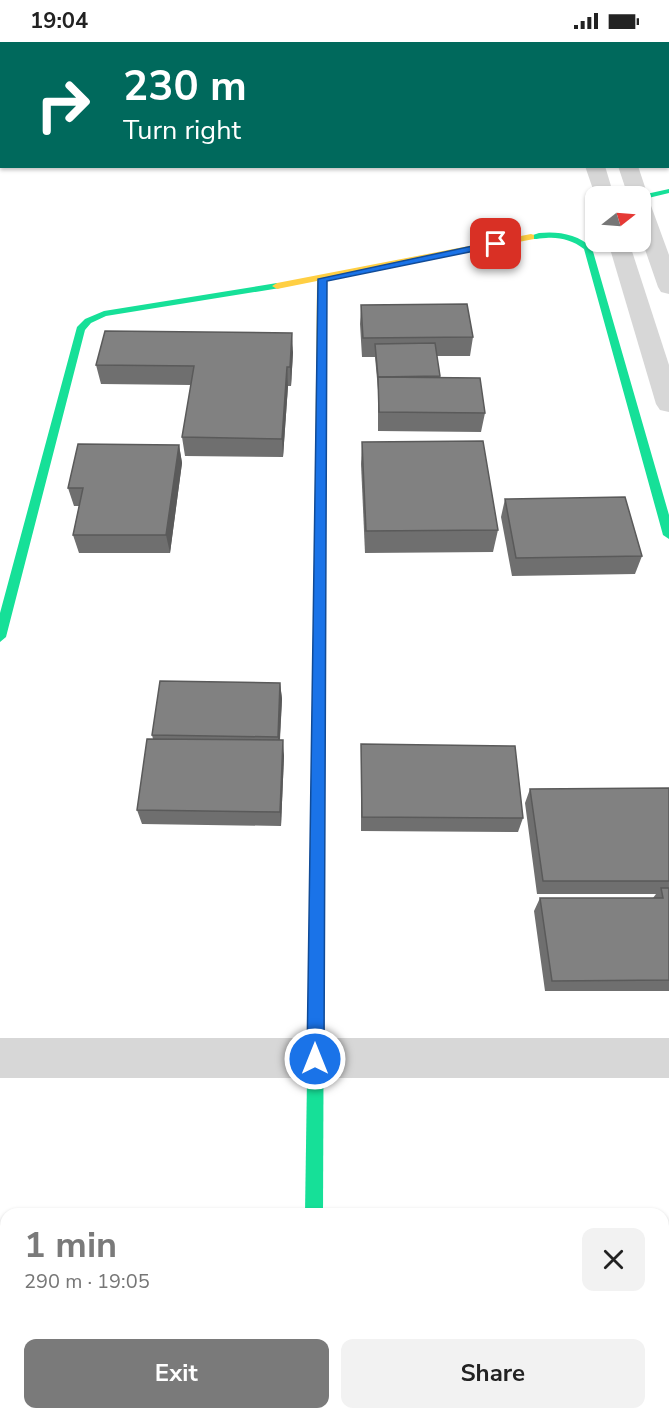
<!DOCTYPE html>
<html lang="en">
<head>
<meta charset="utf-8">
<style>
	body { margin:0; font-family:"Nunito Sans",sans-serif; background:#f2f2f2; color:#222; height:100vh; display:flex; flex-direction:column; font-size:22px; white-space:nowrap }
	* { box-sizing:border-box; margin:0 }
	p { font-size:20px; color:#767676 }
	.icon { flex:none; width:33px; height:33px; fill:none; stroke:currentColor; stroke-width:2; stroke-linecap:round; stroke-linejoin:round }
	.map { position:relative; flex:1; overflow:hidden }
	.sheet { position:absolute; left:0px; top:1166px; width:669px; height:212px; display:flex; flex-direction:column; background:#fff; border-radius:18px 18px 0 0; box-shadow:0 2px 4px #0004 }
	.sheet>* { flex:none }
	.guide { position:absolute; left:0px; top:0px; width:669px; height:126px; box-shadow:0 2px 4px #0004; background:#00695c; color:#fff; overflow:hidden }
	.needle { width:39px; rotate:73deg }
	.tools { position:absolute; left:585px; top:144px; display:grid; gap:12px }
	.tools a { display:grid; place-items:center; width:66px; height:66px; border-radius:12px; background:#fff; box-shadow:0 2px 4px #0004; font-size:30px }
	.pin { position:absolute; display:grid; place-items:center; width:51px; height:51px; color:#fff; margin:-26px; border-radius:12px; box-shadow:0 3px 9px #0006 }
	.me { position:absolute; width:66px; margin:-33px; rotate:0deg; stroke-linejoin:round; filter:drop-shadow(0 0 4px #0008) }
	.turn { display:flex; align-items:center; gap:21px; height:126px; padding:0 24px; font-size:27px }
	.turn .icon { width:78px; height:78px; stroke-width:2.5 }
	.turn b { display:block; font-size:42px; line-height:51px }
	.round { display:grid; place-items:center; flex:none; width:63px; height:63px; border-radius:12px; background:#f2f2f2 }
	.summary { display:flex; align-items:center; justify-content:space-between; height:102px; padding:0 24px }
	h1 { font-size:36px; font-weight:700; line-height:45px; color:#7a7a7a }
	.button { display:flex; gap:12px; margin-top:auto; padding:12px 24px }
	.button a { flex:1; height:69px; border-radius:12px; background:#7a7a7a; color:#fff; font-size:24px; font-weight:700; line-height:69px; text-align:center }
	.button a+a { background:#f2f2f2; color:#222 }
	.status { display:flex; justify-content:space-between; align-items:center; height:42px; padding:0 30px; background:#fff; direction:ltr }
	.status svg { height:16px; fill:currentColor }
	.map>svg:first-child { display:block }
</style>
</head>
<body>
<div class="status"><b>19:04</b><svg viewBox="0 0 49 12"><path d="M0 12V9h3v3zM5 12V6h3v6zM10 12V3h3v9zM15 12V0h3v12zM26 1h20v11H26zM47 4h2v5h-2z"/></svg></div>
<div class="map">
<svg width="669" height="1376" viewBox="0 0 669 1376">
	<rect width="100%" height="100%" fill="#fff"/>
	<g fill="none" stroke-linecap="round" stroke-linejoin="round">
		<!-- street -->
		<g fill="#d7d7d7" fill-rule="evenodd">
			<rect x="548" y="0" width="16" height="2"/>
			<polygon points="577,0 593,0 594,2 577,2"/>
			<polygon points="585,124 605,124 614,154 596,154 596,156"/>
			<polygon points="618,124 638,124 648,154 646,156 650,161 669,213 669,252 661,250 658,245 640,193 640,154 628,154"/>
			<polygon points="608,200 629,200 669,323 669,370 660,368 656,362"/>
			<rect x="0" y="996" width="669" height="40"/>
			<rect x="287" y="1371" width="50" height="5"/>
		</g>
		<!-- fast -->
		<g fill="#16e098" fill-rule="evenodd">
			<polygon points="240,0 251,0 237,2"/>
			<rect x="0" y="13" width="2" height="4"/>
			<polygon points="669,147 669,151 640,158 640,154 637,154"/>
			<path d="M539,191C558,189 578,192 592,206L669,473V497L663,493L584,207C572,198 560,195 546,196C538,196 533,199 527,195Z"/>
			<polygon points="277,241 280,242 280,246 106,274 91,281 85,288 6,595 0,600 0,571 77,285 85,277 104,269"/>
			<polygon points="319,629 325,634 323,1172 305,1172 313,634"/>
		</g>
		<!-- slow -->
		<polygon fill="#ffcf43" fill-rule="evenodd" points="531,192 534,193 534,197 327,237 325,634 319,639 314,638 313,634 317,239 277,247 272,244 277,241"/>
	</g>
	<!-- wall -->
	<g fill="#6f6f6f">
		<polygon points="631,0 669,0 669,108 668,104 668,2 631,2"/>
		<polygon points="361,263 473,295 470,314 437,314 440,335 485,371 481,390 378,389 378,348 375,315 362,315 360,282"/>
		<polygon points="293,310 291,344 288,344 283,415 185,414 182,395 191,343 101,342 96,323"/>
		<polygon points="362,400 498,488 493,510 365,511 361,422"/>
		<polygon points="179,403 182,421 170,511 79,511 73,493 79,464 74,464 68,446"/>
		<polygon points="505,457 642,514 635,532 512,534 501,475"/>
		<polygon points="280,641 282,657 280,698 284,714 281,784 142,782 137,768 153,697 152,693"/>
		<polygon points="361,702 523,776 518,790 361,789"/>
		<polygon points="669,746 669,949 545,949 534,869 540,856 653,856 656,852 537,852 525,761 530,747"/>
	</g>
	<!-- shaded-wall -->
	<g fill="#5a5a5a">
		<polygon points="292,291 293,310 291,344 290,325"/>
		<polygon points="287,325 288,344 283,415 282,397"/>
		<polygon points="179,403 182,421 170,511 166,493"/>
		<polygon points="280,641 282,657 279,710 278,695"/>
		<polygon points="283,698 284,714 281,784 280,770"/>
	</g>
	<!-- building -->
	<g fill="#818181" stroke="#5a5a5a" stroke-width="1.5">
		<polygon points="646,0 669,0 669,61 668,57 668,2 647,2"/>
		<polygon points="467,262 473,295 363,296 361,263"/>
		<polygon points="105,289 292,291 290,325 287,325 282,397 182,395 194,324 96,323"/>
		<polygon points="435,301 440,334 378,335 375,302"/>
		<polygon points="378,335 480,336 485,371 379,370"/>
		<polygon points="483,399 498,488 366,489 362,400"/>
		<polygon points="78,402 179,403 166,493 73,493 83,446 68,446"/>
		<polygon points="625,455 642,514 516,516 505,457"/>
		<polygon points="160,639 280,641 278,695 152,693"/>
		<polygon points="147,697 283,698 280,770 137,768"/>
		<polygon points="361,702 515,704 523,776 362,775"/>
		<polygon points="669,746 669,839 543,839 530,747"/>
		<polygon points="661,846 669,846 669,938 552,939 540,856 663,856"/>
	</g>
	<!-- route -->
	<polygon fill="#1a73e8" stroke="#114b97" stroke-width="1.5" points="496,199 501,202 499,204 327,239 324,1017 321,1023 315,1025 309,1023 307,1017 318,237"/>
</svg>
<div class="tools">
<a><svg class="needle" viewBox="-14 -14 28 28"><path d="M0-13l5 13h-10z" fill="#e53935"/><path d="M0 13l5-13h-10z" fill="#767676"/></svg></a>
</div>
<div class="pin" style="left:496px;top:202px;background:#d93025"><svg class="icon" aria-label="arrive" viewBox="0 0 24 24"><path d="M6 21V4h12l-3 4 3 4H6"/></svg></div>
<svg class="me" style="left:315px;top:1017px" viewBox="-20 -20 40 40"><circle r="17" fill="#1a73e8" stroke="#fff" stroke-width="3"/><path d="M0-11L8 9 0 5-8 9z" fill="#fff"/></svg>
<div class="guide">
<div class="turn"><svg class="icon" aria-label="right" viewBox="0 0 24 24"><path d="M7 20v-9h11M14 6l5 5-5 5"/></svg><div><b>230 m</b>Turn right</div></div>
</div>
<section class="sheet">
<div class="summary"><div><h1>1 min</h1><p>290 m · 19:05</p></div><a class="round"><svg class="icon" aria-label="close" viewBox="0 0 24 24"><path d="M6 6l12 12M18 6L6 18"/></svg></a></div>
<div class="button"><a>Exit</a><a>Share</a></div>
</section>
</div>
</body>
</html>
